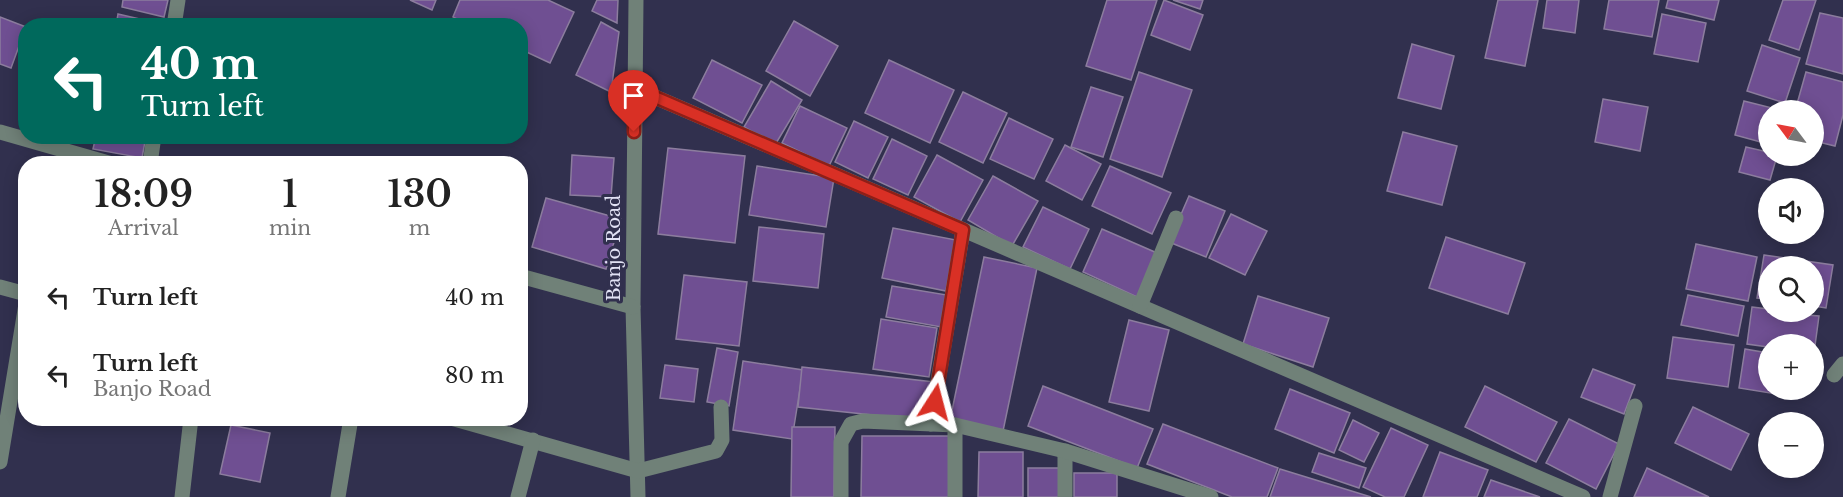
<!DOCTYPE html>
<html lang="en">
<head>
<meta charset="utf-8">
<style>
	body { margin:0; font-family:"Libre Baskerville",serif; background:#f6f6f6; color:#222; height:100vh; display:flex; flex-direction:column; font-size:22px; white-space:nowrap }
	* { box-sizing:border-box; margin:0 }
	p { font-size:20px; color:#767676 }
	.icon { flex:none; width:33px; height:33px; fill:none; stroke:currentColor; stroke-width:2; stroke-linecap:round; stroke-linejoin:round }
	.map { position:relative; flex:1; overflow:hidden }
	.sheet { position:absolute; left:18px; top:156px; width:510px; height:270px; display:flex; flex-direction:column; background:#fff; border-radius:24px; box-shadow:0 3px 15px #0003 }
	.sheet>* { flex:none }
	.top-card { position:absolute; left:18px; top:18px; width:510px; height:126px; border-radius:24px; box-shadow:0 3px 15px #0003; background:#00695c; color:#fff; overflow:hidden }
	.needle { width:39px; rotate:302deg }
	.buttons { position:absolute; left:1758px; top:100px; display:grid; gap:12px }
	.buttons a { display:grid; place-items:center; width:66px; height:66px; border-radius:50%; background:#fff; box-shadow:0 3px 15px #0003; font-size:30px }
	.pin { position:absolute; display:grid; place-items:center; width:51px; height:51px; color:#fff; margin:-62px -26px; border-radius:50% 50% 50% 0; rotate:-45deg; box-shadow:0 0 6px #0007 }
	.pin .icon { rotate:45deg }
	.me { position:absolute; width:66px; margin:-33px; rotate:9deg; stroke-linejoin:round; filter:drop-shadow(0 0 4px #0008) }
	.turn { display:flex; align-items:center; gap:21px; height:126px; padding:0 24px; font-size:27px }
	.turn .icon { width:78px; height:78px; stroke-width:2.5 }
	.turn b { display:block; font-size:42px; line-height:51px }
	.eta { display:flex; justify-content:space-evenly; align-items:center; height:102px; text-align:center }
	.eta b { font-size:36px; font-weight:600; line-height:42px }
	ul { padding:0; list-style:none }
	li { display:flex; align-items:center; gap:18px; height:78px; padding:0 24px }
	li div { flex:1 }
	li b { display:block; font-size:22px }
	li em { font-style:normal }
	.map>svg:first-child { display:block }
</style>
</head>
<body>
<div class="map">
<svg width="1843" height="497" viewBox="0 0 1843 497">
	<rect width="100%" height="100%" fill="#31304e"/>
	<!-- building -->
	<g fill="#6f4f92" stroke="#8c7d9e" stroke-width="1.5">
		<polygon points="123,0 168,0 164,17 122,7"/>
		<polygon points="410,0 436,0 432,10"/>
		<polygon points="460,0 548,0 574,12 550,63 520,49 520,26 471,26 453,17"/>
		<polygon points="597,0 618,0 617,23 592,11"/>
		<polygon points="1107,0 1157,0 1131,80 1086,66"/>
		<polygon points="1164,0 1203,15 1190,50 1151,35"/>
		<polygon points="1173,0 1203,0 1200,9"/>
		<polygon points="1498,0 1538,0 1525,66 1485,58"/>
		<polygon points="1547,0 1579,0 1575,33 1543,28"/>
		<polygon points="1609,0 1659,0 1652,37 1604,29"/>
		<polygon points="1668,0 1719,0 1714,20 1666,8"/>
		<polygon points="1783,0 1816,0 1799,50 1769,40"/>
		<polygon points="1820,13 1843,18 1843,74 1806,64"/>
		<polygon points="118,14 170,26 116,26"/>
		<polygon points="1662,14 1706,23 1698,62 1654,54"/>
		<polygon points="0,17 26,27 11,68 0,64"/>
		<polygon points="794,21 838,46 810,96 766,71"/>
		<polygon points="601,22 619,32 611,92 576,75"/>
		<polygon points="1412,44 1454,56 1441,109 1398,98"/>
		<polygon points="1762,45 1800,58 1785,103 1747,91"/>
		<polygon points="712,60 762,85 742,123 693,98"/>
		<polygon points="889,60 954,90 930,143 865,113"/>
		<polygon points="1139,72 1192,90 1162,177 1110,159"/>
		<polygon points="1806,72 1843,82 1843,115 1835,146 1814,141 1814,111 1795,111"/>
		<polygon points="771,81 802,100 775,145 744,127"/>
		<polygon points="1091,87 1123,97 1103,157 1071,147"/>
		<polygon points="963,92 1007,113 983,163 939,142"/>
		<polygon points="1603,99 1648,107 1640,151 1595,142"/>
		<polygon points="1744,101 1784,111 1768,111 1768,144 1735,135"/>
		<polygon points="800,106 847,128 829,166 782,143"/>
		<polygon points="1009,118 1053,139 1034,179 990,159"/>
		<polygon points="854,121 888,137 868,178 835,162"/>
		<polygon points="1403,132 1457,146 1442,205 1387,191"/>
		<polygon points="96,136 146,136 142,158 93,149"/>
		<polygon points="892,139 927,156 908,195 873,179"/>
		<polygon points="1065,145 1101,164 1082,200 1046,181"/>
		<polygon points="1746,147 1768,152 1768,156 1777,156 1770,180 1739,172"/>
		<polygon points="668,148 745,156 735,243 658,234"/>
		<polygon points="572,155 614,158 611,197 570,195"/>
		<polygon points="937,155 983,180 960,222 914,197"/>
		<polygon points="757,166 834,178 826,227 749,215"/>
		<polygon points="1110,166 1171,193 1152,234 1092,206"/>
		<polygon points="993,176 1038,201 1012,246 968,220"/>
		<polygon points="1189,196 1225,211 1206,257 1169,242"/>
		<polygon points="546,198 621,219 606,269 532,247"/>
		<polygon points="1043,207 1089,229 1070,269 1023,247"/>
		<polygon points="1231,214 1267,231 1245,275 1209,258"/>
		<polygon points="759,227 824,234 818,288 753,281"/>
		<polygon points="893,228 956,240 946,291 882,278"/>
		<polygon points="1102,229 1157,253 1137,297 1083,272"/>
		<polygon points="1446,237 1525,263 1508,314 1429,288"/>
		<polygon points="1696,244 1757,257 1748,301 1686,289"/>
		<polygon points="1764,255 1833,265 1826,308 1814,306 1814,267 1768,267 1768,299 1757,298"/>
		<polygon points="984,257 1037,268 1003,431 950,420"/>
		<polygon points="684,275 747,282 739,346 676,339"/>
		<polygon points="892,286 947,295 941,327 886,317"/>
		<polygon points="1688,295 1744,306 1738,336 1681,325"/>
		<polygon points="1258,296 1329,318 1313,367 1243,344"/>
		<polygon points="1752,307 1768,309 1768,312 1819,316 1814,353 1814,345 1768,347 1747,344"/>
		<polygon points="881,319 937,328 929,377 873,369"/>
		<polygon points="1129,320 1169,330 1149,411 1109,402"/>
		<polygon points="1673,337 1734,345 1728,387 1667,378"/>
		<polygon points="717,348 738,352 729,406 707,402"/>
		<polygon points="1745,349 1768,353 1768,390 1802,390 1801,398 1739,388"/>
		<polygon points="743,361 803,370 792,439 733,430"/>
		<polygon points="665,365 698,369 694,402 660,398"/>
		<polygon points="802,367 934,382 929,421 798,407"/>
		<polygon points="1593,369 1635,385 1624,414 1581,397"/>
		<polygon points="1043,386 1153,429 1137,468 1028,426"/>
		<polygon points="1485,386 1557,422 1536,462 1465,427"/>
		<polygon points="1290,389 1350,413 1334,453 1275,429"/>
		<polygon points="1693,407 1749,434 1731,470 1675,443"/>
		<polygon points="1569,419 1619,444 1596,489 1546,463"/>
		<polygon points="1353,420 1379,433 1364,462 1339,450"/>
		<polygon points="1163,424 1278,468 1267,497 1232,497 1147,464"/>
		<polygon points="231,425 270,433 260,482 220,474"/>
		<polygon points="792,427 835,427 834,497 791,497"/>
		<polygon points="1391,428 1428,445 1404,497 1385,497 1363,487"/>
		<polygon points="862,436 949,436 949,497 861,497"/>
		<polygon points="979,452 1023,452 1023,497 978,497"/>
		<polygon points="1440,452 1488,470 1477,497 1423,497"/>
		<polygon points="1319,453 1366,468 1359,488 1312,472"/>
		<rect x="1028" y="468" width="34" height="29"/>
		<polygon points="1647,468 1709,497 1634,497"/>
		<polygon points="1280,469 1371,497 1270,497"/>
		<rect x="1074" y="473" width="43" height="24"/>
		<polygon points="1491,480 1540,497 1484,497"/>
	</g>
	<g fill="none" stroke-linecap="round" stroke-linejoin="round">
		<!-- minor -->
		<g stroke="#708178" stroke-width="15">
			<polyline points="636,0 633,307 638,497"/>
			<polyline points="174,26 178,0"/>
			<polyline points="634,88 1583,497"/>
			<polyline points="0,132 112,164"/>
			<polyline points="150,164 154,136"/>
			<polyline points="520,276 633,307"/>
			<polyline points="0,287 26,294"/>
			<polyline points="1140,306 1176,218"/>
			<polyline points="1834,375 1843,364"/>
			<polyline points="451,418 638,471 716,451 722,440 721,407"/>
			<polyline points="931,424 963,230"/>
			<polyline points="955,425 955,497"/>
			<polyline points="1065,451 1065,497"/>
			<polyline points="0,462 26,304"/>
			<polyline points="182,497 191,418"/>
			<polyline points="338,497 351,418"/>
			<polyline points="518,497 533,440"/>
			<polyline points="841,497 841,442 851,424 863,421 955,425 1065,451 1211,497"/>
			<polyline points="1610,497 1635,406"/>
		</g>
	</g>
	<g fill="none" stroke-linecap="round" stroke-linejoin="round">
		<!-- route casing -->
		<g stroke="#8d1f18" stroke-width="15">
			<polyline id="route" points="634,132 634,88 963,230 935,402"/>
		</g>
		<!-- route -->
		<use href="#route" stroke="#d93025" stroke-width="10"/>
	</g>
	<g text-anchor="middle" dominant-baseline="central" stroke-width="6" stroke-linejoin="round" paint-order="stroke">
		<!-- street labels -->
		<g font-size="18" fill="#e1e1f4" stroke="#31304e">
			<text transform="translate(614 248) rotate(-90)">Banjo Road</text>
		</g>
	</g>
</svg>
<div class="buttons">
<a><svg class="needle" viewBox="-14 -14 28 28"><path d="M0-13l5 13h-10z" fill="#e53935"/><path d="M0 13l5-13h-10z" fill="#767676"/></svg></a>
<a><svg class="icon" aria-label="sound" viewBox="0 0 24 24"><path d="M4 9h4l5-4v14l-5-4H4zM17 9q2 3 0 6"/></svg></a>
<a><svg class="icon" aria-label="search" viewBox="0 0 24 24"><circle cx="10" cy="10" r="6"/><path d="M15 15l6 6"/></svg></a>
<a>+</a>
<a>−</a>
</div>
<div class="pin" style="left:634px;top:132px;background:#d93025"><svg class="icon" aria-label="arrive" viewBox="0 0 24 24"><path d="M6 21V4h12l-3 4 3 4H6"/></svg></div>
<svg class="me" style="left:935px;top:402px" viewBox="-20 -20 40 40"><path d="M0-17L14 15 0 8-14 15z" fill="#d93025" stroke="#fff" stroke-width="4"/></svg>
<div class="top-card">
<div class="turn"><svg class="icon" aria-label="left" viewBox="0 0 24 24"><path d="M17 20v-9H6M10 6l-5 5 5 5"/></svg><div><b>40 m</b>Turn left</div></div>
</div>
<section class="sheet">
<div class="eta">
<div><b>18:09</b><p>Arrival</p></div>
<div><b>1</b><p>min</p></div>
<div><b>130</b><p>m</p></div>
</div>
<ul>
<li><svg class="icon" aria-label="left" viewBox="0 0 24 24"><path d="M17 20v-9H6M10 6l-5 5 5 5"/></svg><div><b>Turn left</b></div><em>40 m</em></li>
<li><svg class="icon" aria-label="left" viewBox="0 0 24 24"><path d="M17 20v-9H6M10 6l-5 5 5 5"/></svg><div><b>Turn left</b><p>Banjo Road</p></div><em>80 m</em></li>
</ul>
</section>
</div>
</body>
</html>
